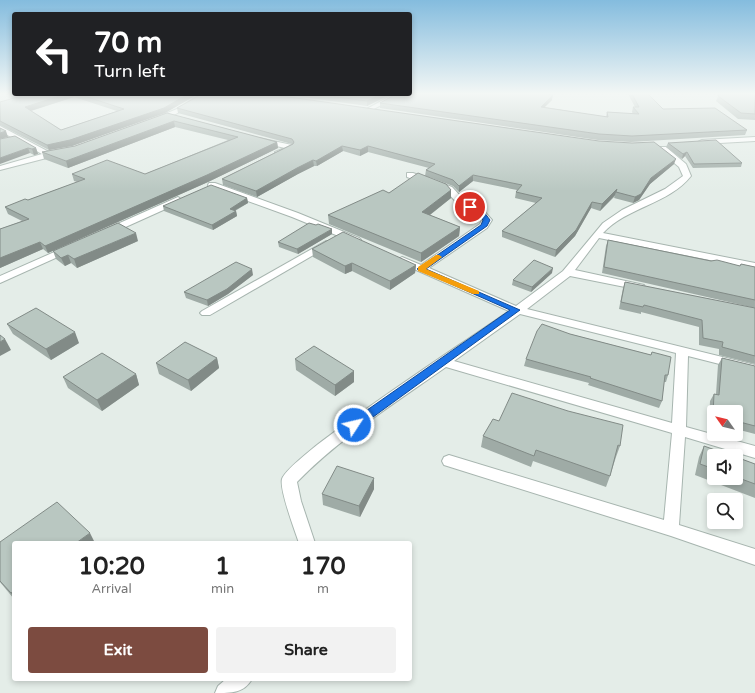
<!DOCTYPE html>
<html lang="en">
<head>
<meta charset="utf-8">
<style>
	body { margin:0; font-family:"Varela Round",sans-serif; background:#f2f2f2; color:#222; height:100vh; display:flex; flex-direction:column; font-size:15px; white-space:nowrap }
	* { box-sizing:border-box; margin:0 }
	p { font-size:13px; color:#767676 }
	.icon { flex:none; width:22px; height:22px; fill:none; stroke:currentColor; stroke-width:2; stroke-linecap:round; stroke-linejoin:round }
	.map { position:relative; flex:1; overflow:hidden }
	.panel { position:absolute; left:12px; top:541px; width:400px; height:140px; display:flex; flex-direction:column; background:#fff; border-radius:4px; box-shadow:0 2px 6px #0003 }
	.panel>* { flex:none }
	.top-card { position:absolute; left:12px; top:12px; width:400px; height:84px; border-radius:4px; box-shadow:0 2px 6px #0003; background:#202124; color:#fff; overflow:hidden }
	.needle { width:26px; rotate:304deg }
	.buttons { position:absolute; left:707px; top:405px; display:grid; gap:8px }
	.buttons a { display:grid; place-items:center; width:36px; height:36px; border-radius:4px; background:#fff; box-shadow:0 2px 6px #0003; font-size:20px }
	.pin { position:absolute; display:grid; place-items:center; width:34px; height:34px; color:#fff; margin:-17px; border:2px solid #fff; border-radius:50%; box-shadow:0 1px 4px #0007 }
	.me { position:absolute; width:44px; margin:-22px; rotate:55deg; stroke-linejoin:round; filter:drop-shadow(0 0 3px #0008) }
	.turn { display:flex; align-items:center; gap:14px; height:84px; padding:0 16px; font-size:18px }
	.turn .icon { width:52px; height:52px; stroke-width:2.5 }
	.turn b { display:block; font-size:28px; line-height:34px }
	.eta { display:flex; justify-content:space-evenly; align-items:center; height:68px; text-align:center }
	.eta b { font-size:24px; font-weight:700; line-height:28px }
	.action { display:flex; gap:8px; margin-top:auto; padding:8px 16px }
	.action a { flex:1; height:46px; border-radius:4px; background:#7c4b40; color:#fff; font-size:16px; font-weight:700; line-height:46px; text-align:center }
	.action a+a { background:#f2f2f2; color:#222 }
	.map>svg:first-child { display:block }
</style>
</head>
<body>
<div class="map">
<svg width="755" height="693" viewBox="0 0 755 693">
	<rect width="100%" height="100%" fill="#e4ede8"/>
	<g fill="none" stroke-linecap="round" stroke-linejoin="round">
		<!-- minor casing -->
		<g stroke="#a7b5af" stroke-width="2">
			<g id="minor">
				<path d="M201,94H208C201,101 161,125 153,119L177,109Z"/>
				<polygon points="394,94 402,94 370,111 365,110"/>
				<polygon points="0,126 49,152 59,150 63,152 62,154 0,170 0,166 42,154 0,131"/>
				<polygon points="755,137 755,141 702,144 698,142 702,140"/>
				<polygon points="259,138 292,145 293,149 281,156 275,156 275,152 285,148 259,142"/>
				<path d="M660,147H666L686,164L691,176C669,204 627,207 603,233L755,263V269L599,238L575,270L644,285L645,287L644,289L640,290L570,276L527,309L755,365V373L688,356L686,427L755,446V458L685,437L679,525L755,549V565L671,536L444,465L442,461L444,457L449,455L664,520L672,433L446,367C395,403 341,437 297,482L301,501L315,543H299C295,531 279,489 282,479C285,470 310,451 317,445C379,398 445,355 509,311L398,262L397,260L402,257L421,265L480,224L482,220L477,214L458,204L446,191L407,177V173H413L452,187L464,200L483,210L492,220L487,228L429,268L516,306L563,271L603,223L622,210L665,189L683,176L679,167L660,151ZM520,314L676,353L672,423L454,361Z"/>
				<polygon points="209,183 215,183 298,213 359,238 361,240 359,242 353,242 292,217 209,187 208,185"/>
				<polygon points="178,197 182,200 181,202 110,234 104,234 102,232 104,230"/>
				<polygon points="326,241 331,244 329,246 210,315 202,315 200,313 202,311"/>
				<polygon points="68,246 71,247 73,249 71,251 0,283 0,276"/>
				<path d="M226,679H252C244,693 232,693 215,693L218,686Z"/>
			</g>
		</g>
		<!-- minor -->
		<use href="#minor" fill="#fff" fill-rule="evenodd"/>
	</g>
	<!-- wall -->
	<g fill="#9faba6" fill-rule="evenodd">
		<path d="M28,94H198L165,113L72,146L49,150L0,125V102ZM74,97L117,111L61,130L31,111Z"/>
		<polygon points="282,94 391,94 367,106"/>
		<polygon points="628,94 648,94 663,109 747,130 745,135 631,142 598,140 380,108 380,103 552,100 544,107 606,117 607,112 633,114 632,112 633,107 635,107"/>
		<polygon points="719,94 755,94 755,120 738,119 716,101"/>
		<polygon points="177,108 674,164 650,184 639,200 633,203 614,198 615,196 600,211 591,208 575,236 555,257 502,237 502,231 536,203 515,198 516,192 517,190 473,181 459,192 453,186 429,177 451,190 451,198 430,215 460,227 459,236 421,262 329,224 328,215 389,193 425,176 426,170 429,168 368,152 360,156 343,151 317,166 314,166 298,174 257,197 223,185 222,179 292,144 178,113"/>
		<polygon points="167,113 277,142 278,148 208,182 48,253 43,249 0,268 0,229 22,221 8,214 5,207 28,200 77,182 74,181 72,174 145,174 228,140 175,127 68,168 44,159 42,152 75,146"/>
		<polygon points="0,139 36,148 38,154 34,155 30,153"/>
		<polygon points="668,143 742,163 741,167 693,168 685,156 682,159 666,147"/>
		<polygon points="247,198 248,203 235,211 236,211 237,216 213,230 164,211 163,206"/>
		<polygon points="332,234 298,254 279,247 278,242"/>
		<polygon points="608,240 711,261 740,266 741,264 755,267 755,308 602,273 606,246"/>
		<polygon points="138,241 77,268 71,263 65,266 56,259 53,251"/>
		<polygon points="312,249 416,265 415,273 390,290 352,271 345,274 313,257"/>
		<polygon points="552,273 531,292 512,285 513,280"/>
		<polygon points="253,275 228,294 208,306 186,298 184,292"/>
		<polygon points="625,282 755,308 755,364 719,355 719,349 699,345 699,327 641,312 641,314 619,309 623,288"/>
		<polygon points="7,324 79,343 51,360 13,334"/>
		<polygon points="570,334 651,355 652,352 668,375 666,382 664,382 662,401 659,408 588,385 589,383 524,366 526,359"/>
		<polygon points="217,358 219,368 191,391 159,374 156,363"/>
		<polygon points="722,358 755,366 755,434 736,429 736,412 714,412 714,423 709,422 710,401 714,394 716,394 718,365"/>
		<polygon points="295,359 354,371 354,382 335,396 296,370"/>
		<polygon points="136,374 139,385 102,411 68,388 63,377"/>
		<polygon points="499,421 620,446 616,457 610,476 606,487 533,461 531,467 481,447 483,436"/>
		<polygon points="704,446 714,456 714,478 736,478 736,457 755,464 755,498 695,475 699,457"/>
		<polygon points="374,478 374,489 360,517 323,505 322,494"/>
		<polygon points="0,542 14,543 14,599 0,582"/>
	</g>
	<!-- shaded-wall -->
	<g fill="#828b87">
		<polygon points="17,94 26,94 18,96"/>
		<polygon points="66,94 73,94 74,97 27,112 25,107"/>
		<polygon points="188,94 198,94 165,113 72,146 49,150 47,145"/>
		<polygon points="381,94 391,94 367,106 367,101"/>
		<polygon points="553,95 552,100 540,112 541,107"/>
		<polygon points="174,121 175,127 68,168 66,161"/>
		<polygon points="6,131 8,137 0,139 0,133"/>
		<polygon points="277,142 278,148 208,182 48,253 45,246"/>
		<polygon points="342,146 343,151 317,166 316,161"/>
		<polygon points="368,146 368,152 360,156 360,150"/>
		<polygon points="28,148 30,153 0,164 0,158"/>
		<polygon points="36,148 38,154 34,155 32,149"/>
		<polygon points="687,152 685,156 682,159 683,154"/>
		<polygon points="676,159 674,164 650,184 639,200 633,203 635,197 651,178"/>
		<polygon points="313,160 314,166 298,174 257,197 256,191 297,168"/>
		<polygon points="473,175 473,181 459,192 459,186"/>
		<polygon points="617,189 615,195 600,211 602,204"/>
		<polygon points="451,190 451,198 422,221 422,212"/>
		<polygon points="247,198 248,203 230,213 230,209"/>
		<polygon points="592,202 591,208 575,236 555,257 556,250"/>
		<polygon points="236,211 237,216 213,230 212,225"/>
		<polygon points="460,227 459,236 421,262 421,253"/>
		<polygon points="332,229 332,234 298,254 297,249"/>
		<polygon points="136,233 138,241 77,268 74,259"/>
		<polygon points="40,242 43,249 0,268 0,258"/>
		<polygon points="68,255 71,263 65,266 61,258"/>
		<polygon points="352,263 352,271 345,274 345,266"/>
		<polygon points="416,265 415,273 390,290 390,281"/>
		<polygon points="553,268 552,273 531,292 532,287"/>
		<polygon points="252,269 253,275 228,294 208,306 207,300"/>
		<polygon points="75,332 79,343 51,360 46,349"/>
		<polygon points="5,339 11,350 0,356 0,342"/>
		<polygon points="217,358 219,368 191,391 188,380"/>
		<polygon points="354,371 354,382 335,396 335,385"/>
		<polygon points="136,374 139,385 102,411 97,400"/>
		<polygon points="374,478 374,489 360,517 359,506"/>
		<polygon points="90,533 95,543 76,543"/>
		<polygon points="14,591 14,597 11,593"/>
	</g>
	<!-- building -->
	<g fill="#b9c7c1" stroke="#828b87">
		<polygon points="28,94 66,94 25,107 61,130 124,109 78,94 188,94 164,108 70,140 47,145 0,121 0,102"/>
		<polygon points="202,94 268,94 599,141 632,143 654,142 676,159 651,178 641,194 635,197 616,192 617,189 602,204 592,202 576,230 556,250 502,231 542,198 516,192 522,185 473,175 459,186 453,180 426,170 435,164 368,146 360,150 342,146 316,161 313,160 297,168 256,191 222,179 293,144 294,142 292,139 177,108"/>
		<polygon points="315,94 381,94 367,101"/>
		<polygon points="396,94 547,94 553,95 541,107 608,117 607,112 639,114 633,107 639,107 632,94 648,94 663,109 715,108 747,130 632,136 599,134 380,103"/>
		<polygon points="719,94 755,94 755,114 741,113 718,96"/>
		<polygon points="167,113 277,142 207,175 45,246 40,242 0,258 0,229 29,219 5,207 25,199 28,200 85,179 72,174 107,160 145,174 238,137 174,121 66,161 42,152 75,146"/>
		<polygon points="0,128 6,131 0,133"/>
		<polygon points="15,136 36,148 32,149 28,148 0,158 0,139"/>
		<polygon points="716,140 742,163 694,164 687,152 683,154 668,143"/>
		<polygon points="418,173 446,184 451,190 422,212 460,227 421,253 328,215 383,190 389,193"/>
		<polygon points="211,185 247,198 230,209 236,211 212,225 163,206"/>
		<polygon points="118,223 136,233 74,259 68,255 61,258 53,251"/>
		<polygon points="309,223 316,225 318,224 332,229 297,249 278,242"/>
		<polygon points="343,232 416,265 390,281 352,263 345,266 312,249"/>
		<polygon points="608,240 711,261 717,260 740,266 741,264 755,267 755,300 604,267"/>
		<polygon points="534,260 553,268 532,287 513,280"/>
		<polygon points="236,262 252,269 227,289 207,300 184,292"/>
		<polygon points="625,282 755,308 755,356 722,347 723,342 703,338 702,320 644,305 643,307 621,302"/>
		<polygon points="36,308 75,332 46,349 7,324"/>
		<polygon points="542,324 570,334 651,355 652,352 671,357 668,375 665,375 662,401 590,378 591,377 526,359 537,331"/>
		<polygon points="0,335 5,339 0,342"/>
		<polygon points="185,342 217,358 188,380 156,363"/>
		<polygon points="314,346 354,371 335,385 295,359"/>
		<polygon points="102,353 136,374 97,400 63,377"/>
		<polygon points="722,358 755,366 755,426 736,421 736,412 714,412 714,415 713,414 714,394 719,395"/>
		<polygon points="512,393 568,411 623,425 620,446 618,445 610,476 536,450 534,456 483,436 493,419 499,421"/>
		<polygon points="704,446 732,456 714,456 714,469 700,464"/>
		<polygon points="736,457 755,464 755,484 736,477"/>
		<polygon points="337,466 374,478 359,506 322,494"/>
		<polygon points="57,502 90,533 76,543 14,543 14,591 11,593 0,581 0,542"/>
	</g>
	<!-- sky -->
	<linearGradient id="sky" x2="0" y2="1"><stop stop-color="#84bcde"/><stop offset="0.49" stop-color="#f3f7f5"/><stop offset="1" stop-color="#f3f7f5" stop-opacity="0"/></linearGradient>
	<rect width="755" height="191" fill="url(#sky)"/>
	<!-- route -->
	<path fill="#1a73e8" stroke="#114b97" d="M468,205C478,204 485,213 490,220L487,226L426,269L520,310L358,428H350L349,425L350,422L510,310L417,269L481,225L483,220L477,213L468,208Z"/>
	<!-- slow -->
	<polygon fill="#f59e0b" points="436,255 439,255 442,257 426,269 479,291 479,294 473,294 418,271 418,267"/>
</svg>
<div class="buttons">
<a><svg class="needle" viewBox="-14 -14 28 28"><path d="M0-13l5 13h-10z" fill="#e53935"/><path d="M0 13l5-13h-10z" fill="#767676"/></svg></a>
<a><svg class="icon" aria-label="sound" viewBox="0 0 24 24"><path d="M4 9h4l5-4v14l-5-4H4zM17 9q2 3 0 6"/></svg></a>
<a><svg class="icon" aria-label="search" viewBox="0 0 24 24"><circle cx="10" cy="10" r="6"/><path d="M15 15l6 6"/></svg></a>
</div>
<div class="pin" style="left:470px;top:207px;background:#d93025"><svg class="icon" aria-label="arrive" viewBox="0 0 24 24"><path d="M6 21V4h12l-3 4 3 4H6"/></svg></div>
<svg class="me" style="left:354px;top:425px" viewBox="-20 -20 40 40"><circle r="17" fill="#1a73e8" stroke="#fff" stroke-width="3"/><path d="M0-11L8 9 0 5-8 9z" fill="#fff"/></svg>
<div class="top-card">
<div class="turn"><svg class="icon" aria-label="left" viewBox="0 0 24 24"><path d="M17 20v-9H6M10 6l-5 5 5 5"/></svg><div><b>70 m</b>Turn left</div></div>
</div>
<section class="panel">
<div class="eta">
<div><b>10:20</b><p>Arrival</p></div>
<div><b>1</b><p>min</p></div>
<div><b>170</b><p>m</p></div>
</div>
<div class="action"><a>Exit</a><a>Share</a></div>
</section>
</div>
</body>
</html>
